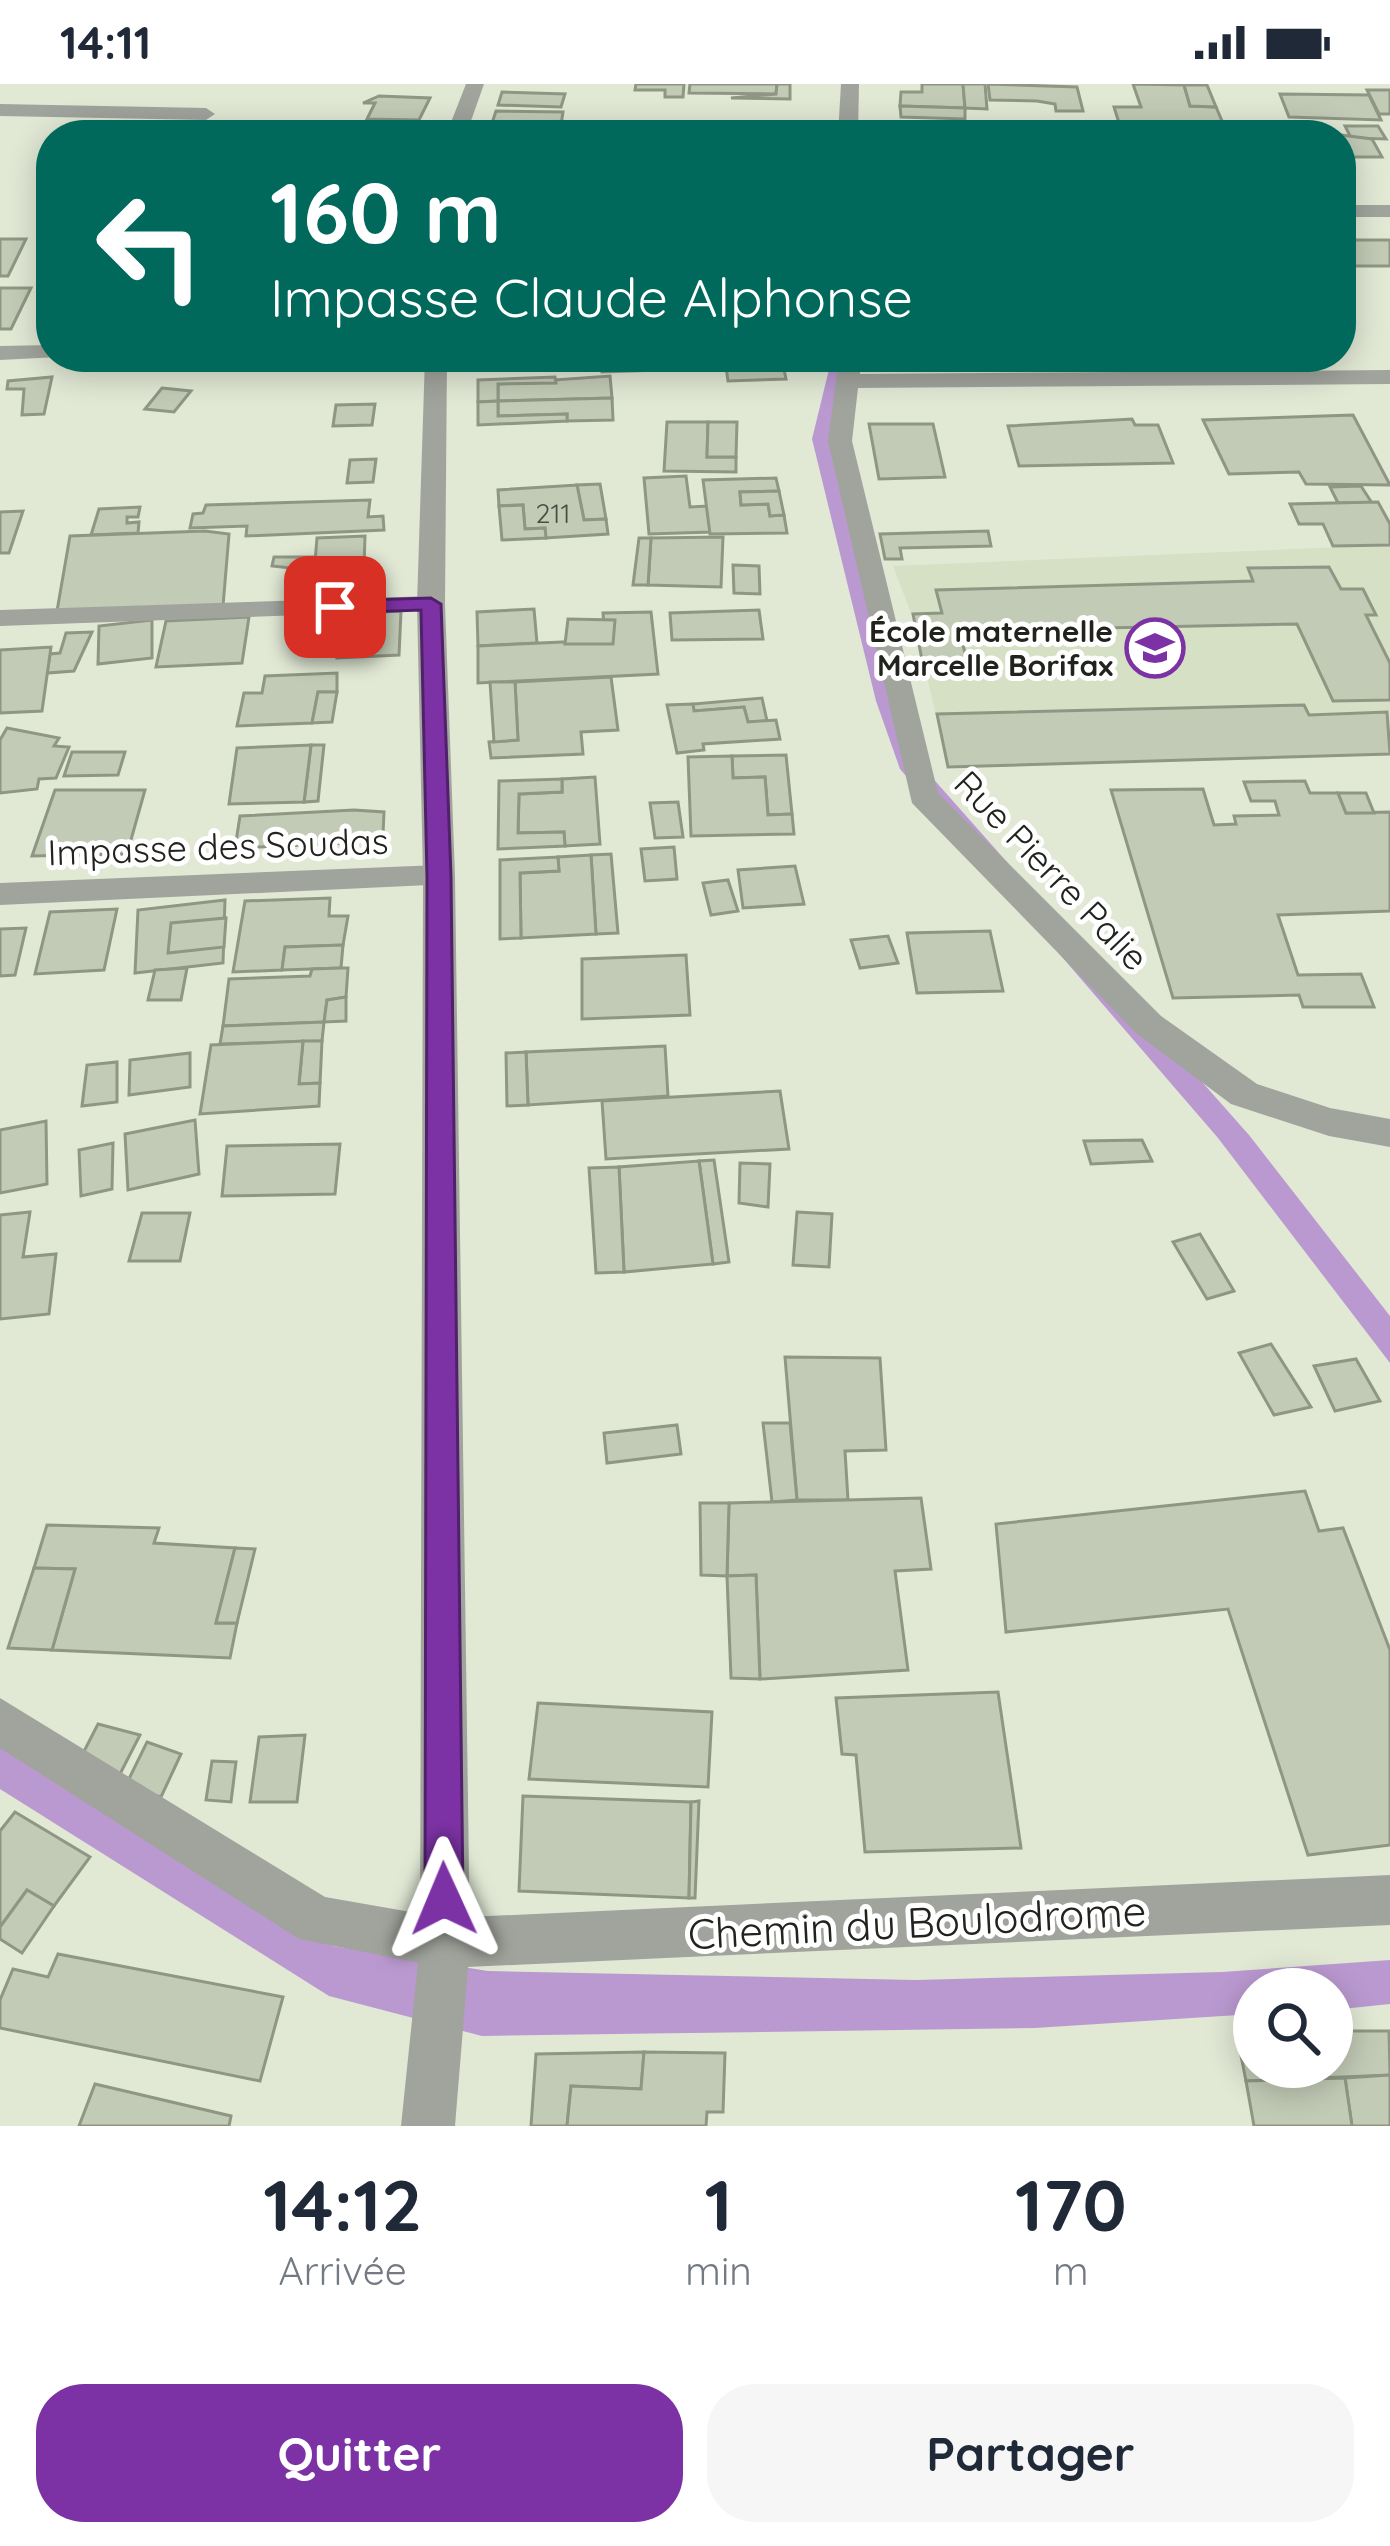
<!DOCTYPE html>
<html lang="fr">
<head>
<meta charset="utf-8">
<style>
	body { margin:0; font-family:Quicksand,sans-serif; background:#f6f6f7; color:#1f2937; height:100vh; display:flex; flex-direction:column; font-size:45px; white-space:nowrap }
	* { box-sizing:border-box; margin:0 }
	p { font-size:39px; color:#747a83 }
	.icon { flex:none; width:66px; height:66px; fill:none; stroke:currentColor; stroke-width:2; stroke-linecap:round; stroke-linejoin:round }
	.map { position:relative; height:2042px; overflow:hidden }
	.sheet { display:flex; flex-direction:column; background:#fff; flex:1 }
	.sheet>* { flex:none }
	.guide { position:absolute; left:36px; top:36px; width:1320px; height:252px; border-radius:48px; box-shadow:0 6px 30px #0003; background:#00695c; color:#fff; overflow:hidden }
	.tools { position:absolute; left:1233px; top:1884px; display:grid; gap:24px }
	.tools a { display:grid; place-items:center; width:120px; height:120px; border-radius:50%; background:#fff; box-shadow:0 6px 30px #0003; font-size:60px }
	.pin { position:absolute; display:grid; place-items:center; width:102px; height:102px; color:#fff; margin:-51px; border-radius:24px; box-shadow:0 6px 18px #0006 }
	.me { position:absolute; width:132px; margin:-66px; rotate:359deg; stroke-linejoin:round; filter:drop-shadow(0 0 9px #0008) }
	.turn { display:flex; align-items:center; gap:42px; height:252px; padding:0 36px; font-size:54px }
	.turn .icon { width:156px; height:156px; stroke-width:2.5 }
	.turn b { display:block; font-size:84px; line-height:102px }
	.eta { display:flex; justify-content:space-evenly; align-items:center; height:204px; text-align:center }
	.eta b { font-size:72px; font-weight:800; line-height:84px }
	.primary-button { display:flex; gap:24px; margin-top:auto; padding:24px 36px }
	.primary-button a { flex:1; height:138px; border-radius:48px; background:#7c32a4; color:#fff; font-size:48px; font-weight:800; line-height:138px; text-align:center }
	.primary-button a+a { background:#f6f6f7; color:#1f2937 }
	.status { display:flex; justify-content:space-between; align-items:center; height:84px; padding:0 60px; background:#fff; direction:ltr }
	.status svg { height:33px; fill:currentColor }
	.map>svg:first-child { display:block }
</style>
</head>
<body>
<div class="status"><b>14:11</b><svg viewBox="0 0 49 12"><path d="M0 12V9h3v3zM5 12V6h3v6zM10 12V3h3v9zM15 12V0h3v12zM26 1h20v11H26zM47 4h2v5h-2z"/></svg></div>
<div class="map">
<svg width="1390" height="2042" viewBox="0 0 1390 2042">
	<rect width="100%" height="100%" fill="#e1e9d5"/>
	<!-- built -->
	<polygon fill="#d5e0c5" points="1390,461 1390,671 948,683 914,537 893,482"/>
	<!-- water -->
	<g fill="#ba99d0">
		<polygon points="832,273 851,273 834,342 929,690 1249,1051 1390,1232 1390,1279 1218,1054 900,685 876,617 812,355"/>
		<polygon points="0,1650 333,1862 488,1887 916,1896 1222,1888 1390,1876 1390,1920 1332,1926 1332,1905 1254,1905 1254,1930 1035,1944 482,1952 329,1912 0,1705"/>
	</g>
	<!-- building -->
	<g fill="#c2cbb6" stroke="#8f9784" stroke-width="3">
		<polygon points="636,0 684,0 683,13 665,13 665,6 635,6"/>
		<polygon points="690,0 777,0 776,10 689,9"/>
		<polygon points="777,0 790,0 790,15 731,14 776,10"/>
		<polygon points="922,0 963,0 965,24 900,22 901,8 922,8"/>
		<polygon points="963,0 985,0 987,25 965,24"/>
		<polygon points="988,0 1077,3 1083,27 1056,27 1055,20 1037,17 990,16"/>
		<polygon points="1133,0 1184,1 1190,22 1216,23 1225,44 1120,42 1114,23 1141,23"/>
		<polygon points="1184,1 1207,1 1216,23 1190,22"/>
		<polygon points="1367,6 1390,6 1390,30 1379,30"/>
		<polygon points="502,8 565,10 561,23 498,21"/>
		<polygon points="1280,10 1369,11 1381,36 1289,33"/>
		<polygon points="379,12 430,14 419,36 367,35 375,19 363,19"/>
		<polygon points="900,22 965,24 965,35 901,33"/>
		<polygon points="496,27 563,28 561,41 492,39"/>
		<polygon points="262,41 262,51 203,51 203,45"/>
		<polygon points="494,42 541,44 539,51 491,51"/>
		<polygon points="620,42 706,48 616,51"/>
		<polygon points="1345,42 1378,42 1386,55 1351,54"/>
		<polygon points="1341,51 1372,55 1382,73 1341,73"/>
		<polygon points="0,155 26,155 8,192 0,192"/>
		<polygon points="1341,156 1390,156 1390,182 1348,182"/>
		<polygon points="0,204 31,204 11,245 0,245"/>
		<polygon points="478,273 559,273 559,279 476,282"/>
		<polygon points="601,273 687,273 688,285 602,288"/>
		<polygon points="783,281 786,295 728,297 726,283"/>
		<polygon points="610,292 612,314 498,317 498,300"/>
		<polygon points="52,293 44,330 22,331 24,305 7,305 8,297"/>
		<polygon points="555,293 556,299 498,300 498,317 478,318 478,296"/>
		<polygon points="162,304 191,307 174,328 145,325"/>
		<polygon points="612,314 613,336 567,337 567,330 498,332 498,317"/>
		<polygon points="498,317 498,332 567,330 567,337 478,341 478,318"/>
		<polygon points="375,320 372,341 333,342 336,321"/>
		<polygon points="1353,331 1390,401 1306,400 1299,388 1229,390 1203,336"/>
		<polygon points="1132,335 1135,341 1158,341 1173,379 1019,382 1008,342"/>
		<polygon points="667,338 708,338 707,373 736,373 736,388 664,387"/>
		<polygon points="708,338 737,338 736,373 707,373"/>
		<polygon points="869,340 933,340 945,393 879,395"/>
		<polygon points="376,375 373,398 347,399 350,376"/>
		<polygon points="686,392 690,423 708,422 711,448 649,450 644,394"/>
		<polygon points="776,394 779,407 740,408 741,421 768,420 770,432 784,431 787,449 710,450 703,396"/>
		<polygon points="600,400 606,435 584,436 577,401"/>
		<polygon points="577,401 584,436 606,435 608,450 546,454 545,444 525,445 523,421 499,422 498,406"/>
		<polygon points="1361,402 1372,419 1338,419 1330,403"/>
		<polygon points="779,407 784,431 770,432 768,420 741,421 740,408"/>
		<polygon points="370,416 368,433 383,432 384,446 246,452 247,442 190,444 193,430 203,429 206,421"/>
		<polygon points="1378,418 1390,440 1390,461 1333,462 1323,440 1299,440 1290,420"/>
		<polygon points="523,421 525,445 545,444 546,454 502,456 499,422"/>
		<polygon points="140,423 138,433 127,433 127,439 139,438 138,449 91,451 99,425"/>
		<polygon points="23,427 9,469 0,469 0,428"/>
		<polygon points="205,447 229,450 223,522 57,527 70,452"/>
		<polygon points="988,447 991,462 900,464 902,475 885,475 880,450"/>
		<polygon points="365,452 364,484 336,486 337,477 315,478 317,454"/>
		<polygon points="723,453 721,503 648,501 651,454"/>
		<polygon points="639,454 651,454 648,501 633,501"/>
		<polygon points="274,473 313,473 310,486 272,482"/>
		<polygon points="733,481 759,482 760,510 734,509"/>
		<polygon points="1329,483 1341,505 1363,505 1376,531 1366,531 1390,579 1390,616 1333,617 1297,540 959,547 971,590 925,591 913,530 942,529 936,506 1253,497 1248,484"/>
		<polygon points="534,525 537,559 478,562 477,528"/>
		<polygon points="759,526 763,555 672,556 670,529"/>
		<polygon points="401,527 399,571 337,574 341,530"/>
		<polygon points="651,528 658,590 478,599 478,562 605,556 603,529"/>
		<polygon points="249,533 242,579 156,583 166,537"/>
		<polygon points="568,535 615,536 613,560 565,560"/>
		<polygon points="152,536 152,574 98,580 99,542"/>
		<polygon points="92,548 74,587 47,589 50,570 60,569 66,549"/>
		<polygon points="51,563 42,627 0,629 0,566"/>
		<polygon points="337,589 337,608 318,608 312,639 237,642 244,609 262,609 265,592"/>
		<polygon points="611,593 618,646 581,648 583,670 491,674 489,658 518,656 515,598"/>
		<polygon points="490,598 515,598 518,656 494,658"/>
		<polygon points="318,608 337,608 332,638 312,639"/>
		<polygon points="762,614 767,637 748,638 744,623 694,627 693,620"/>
		<polygon points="693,620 694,627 744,623 748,638 776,636 780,655 703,660 704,666 677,669 667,621"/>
		<polygon points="1304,621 1309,631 1387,628 1390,670 948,683 937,630"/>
		<polygon points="7,644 59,654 54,662 69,663 56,694 39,695 37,705 0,709 0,656"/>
		<polygon points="311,661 324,661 318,717 304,718"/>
		<polygon points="311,661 304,718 229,720 237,664"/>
		<polygon points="72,668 125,668 118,691 64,692"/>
		<polygon points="786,671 792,730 768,731 765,693 733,694 732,672"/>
		<polygon points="732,672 733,694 765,693 768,731 792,730 794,750 691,752 688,673"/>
		<polygon points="595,693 600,760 565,762 564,748 518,749 519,710 562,708 562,695"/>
		<polygon points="562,695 562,708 519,710 518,749 564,748 565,762 498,765 499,697"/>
		<polygon points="1305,697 1310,709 1338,709 1346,729 1390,728 1390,827 1278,831 1298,891 1361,890 1374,923 1303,923 1299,911 1173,914 1111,706 1203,705 1214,741 1236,740 1234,732 1279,731 1275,717 1251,717 1244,698"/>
		<polygon points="55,706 145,706 127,770 32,772"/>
		<polygon points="1338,709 1366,709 1374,729 1346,729"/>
		<polygon points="678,718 683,753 655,754 650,719"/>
		<polygon points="354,726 384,728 383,750 352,752 351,759 235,764 240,732"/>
		<polygon points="674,763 677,795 645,797 641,765"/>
		<polygon points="611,770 618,849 596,850 591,771"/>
		<polygon points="591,771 596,850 521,854 520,789 559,787 558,773"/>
		<polygon points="558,773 559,787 520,789 521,854 500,855 500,776"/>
		<polygon points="795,782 804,820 743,824 738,786"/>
		<polygon points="728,796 738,827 711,831 703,799"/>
		<polygon points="330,814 329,832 348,832 343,861 285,863 282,886 233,888 245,817"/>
		<polygon points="225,816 223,879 135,889 138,826"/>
		<polygon points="117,825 104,886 35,890 50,828"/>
		<polygon points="226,834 224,863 168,869 171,839"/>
		<polygon points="26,844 15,891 0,892 0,845"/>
		<polygon points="990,847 1003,907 917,909 907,849"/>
		<polygon points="888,852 898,879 860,884 851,856"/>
		<polygon points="343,861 341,884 282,886 285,863"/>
		<polygon points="686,871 690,931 582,935 582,875"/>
		<polygon points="187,884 181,916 148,916 155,886"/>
		<polygon points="341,884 348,884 346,913 327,916 324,938 223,942 229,895 310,892 312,885"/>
		<polygon points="346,913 346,937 324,938 327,916"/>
		<polygon points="324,938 322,957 220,960 223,942"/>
		<polygon points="303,957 322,957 320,999 299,1000"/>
		<polygon points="303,957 299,1000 320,999 319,1022 200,1030 211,961"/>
		<polygon points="665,962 668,1012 528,1021 526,968"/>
		<polygon points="526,968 528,1021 507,1022 506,969"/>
		<polygon points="190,969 190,1003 129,1011 130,976"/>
		<polygon points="117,978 117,1018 82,1022 87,981"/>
		<polygon points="780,1007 789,1065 606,1075 602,1017"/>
		<polygon points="195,1036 199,1090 128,1106 125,1050"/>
		<polygon points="46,1037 47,1100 0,1109 0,1046"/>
		<polygon points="1142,1056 1152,1077 1091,1080 1084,1057"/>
		<polygon points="113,1059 112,1105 81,1112 79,1066"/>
		<polygon points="340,1060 335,1110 222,1112 227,1062"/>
		<polygon points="714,1076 729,1178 713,1180 699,1077"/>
		<polygon points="699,1077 713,1180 624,1188 619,1083"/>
		<polygon points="740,1079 770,1080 768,1123 739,1119"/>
		<polygon points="619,1083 624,1188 596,1189 589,1084"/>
		<polygon points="30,1128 23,1173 56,1170 49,1230 0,1235 0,1131"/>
		<polygon points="797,1128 832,1130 829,1183 793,1181"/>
		<polygon points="142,1129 190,1129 180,1177 129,1177"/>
		<polygon points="1200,1150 1234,1207 1207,1215 1173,1158"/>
		<polygon points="1271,1260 1311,1323 1274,1331 1239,1269"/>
		<polygon points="785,1273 880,1274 886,1366 845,1367 848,1416 797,1416"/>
		<polygon points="1356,1275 1380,1317 1335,1327 1314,1282"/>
		<polygon points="763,1339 790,1339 797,1416 772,1418"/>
		<polygon points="677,1341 681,1370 607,1379 604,1349"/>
		<polygon points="1305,1407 1319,1447 1343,1444 1390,1566 1390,1761 1308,1771 1228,1525 1006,1548 996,1440"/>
		<polygon points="921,1414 931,1485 895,1487 908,1586 760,1595 756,1491 727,1492 729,1419"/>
		<polygon points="700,1419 729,1419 727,1492 701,1491"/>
		<polygon points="47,1441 159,1444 154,1459 235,1464 216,1539 237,1539 230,1574 52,1566 75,1485 34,1484"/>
		<polygon points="235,1464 255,1465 237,1539 216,1539"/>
		<polygon points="34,1484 75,1485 52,1566 8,1564"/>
		<polygon points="756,1491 760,1595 731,1594 727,1492"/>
		<polygon points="998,1608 1021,1764 865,1768 856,1671 842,1670 836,1614"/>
		<polygon points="538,1619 712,1628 708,1703 529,1695"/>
		<polygon points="98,1640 140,1651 120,1690 78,1679"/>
		<polygon points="305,1651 297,1718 250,1718 259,1653"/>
		<polygon points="147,1658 181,1670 161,1713 125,1703"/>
		<polygon points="212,1677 236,1678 231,1718 206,1716"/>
		<polygon points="523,1712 691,1718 689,1814 519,1807"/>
		<polygon points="699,1717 695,1814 689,1814 691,1718"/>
		<polygon points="15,1728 90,1773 54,1822 27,1806 0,1843 0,1747"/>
		<polygon points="27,1806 54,1822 22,1869 0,1855 0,1843"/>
		<polygon points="58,1870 283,1913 260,1997 0,1944 0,1916 13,1885 48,1893"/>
		<polygon points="1236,1946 1254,1946 1254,1983 1332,1983 1332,1947 1389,1947 1390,1991 1246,1997"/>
		<polygon points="644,1968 641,2005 571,2002 567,2042 531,2042 536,1970"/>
		<polygon points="644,1968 725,1969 723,2028 707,2028 706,2042 567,2042 571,2002 641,2005"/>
		<polygon points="1390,1991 1390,2042 1352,2042 1345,1994"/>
		<polygon points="1345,1994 1352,2042 1254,2042 1246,1997"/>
		<polygon points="95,2000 231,2032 229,2042 79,2042"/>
	</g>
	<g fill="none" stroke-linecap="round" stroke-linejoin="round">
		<!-- minor -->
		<g fill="#a1a49c" fill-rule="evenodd">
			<polygon points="841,0 859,0 858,51 838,51"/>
			<polygon points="0,20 206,24 215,30 206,36 0,32"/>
			<rect x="1341" y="121" width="49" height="12"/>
			<polygon points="51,261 51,273 59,273 0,276 0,262"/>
			<polygon points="839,273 861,273 860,290 1390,286 1390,300 858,304 852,357 938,709 1161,932 1257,1000 1330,1024 1390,1035 1390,1063 1329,1052 1231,1020 1137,950 912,719 828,357"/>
			<polygon points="431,512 441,514 441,526 0,542 0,526"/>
			<polygon points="439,781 455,792 450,800 0,821 0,799"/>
			<polygon points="0,1614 325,1813 445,1834 1390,1791 1390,1841 445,1884 299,1855 0,1664"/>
		</g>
		<!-- tertiary -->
		<g fill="#a1a49c" fill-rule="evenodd">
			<polygon points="466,0 484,0 466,51 446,51"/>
			<polygon points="425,273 447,273 445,520 455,792 470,1859 455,2042 401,2042 420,1859 423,792 417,520"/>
		</g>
	</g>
	<!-- route -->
	<polygon fill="#7c32a4" stroke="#51206b" stroke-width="3" points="431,514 441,520 451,793 463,1815 457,1828 444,1834 430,1828 425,1815 427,793 421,526 335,529 325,523 335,517"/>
	<!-- icons -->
	<defs>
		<g id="school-ring" transform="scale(3)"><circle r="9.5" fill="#fff" stroke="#7c32a4" stroke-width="1.5"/><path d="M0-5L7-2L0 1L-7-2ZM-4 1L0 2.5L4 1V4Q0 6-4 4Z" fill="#7c32a4"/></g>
	</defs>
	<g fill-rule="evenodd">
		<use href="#school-ring" x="1155" y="564"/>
	</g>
	<g text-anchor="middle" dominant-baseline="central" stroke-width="10" stroke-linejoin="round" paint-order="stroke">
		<!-- far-number labels -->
		<g font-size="27" fill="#494e43">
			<text x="553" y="429">211</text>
		</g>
		<!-- far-poi labels -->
		<g font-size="30" font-weight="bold" fill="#21241d" stroke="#fff" text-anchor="end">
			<text x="1113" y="547">École maternelle<tspan x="1113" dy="34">Marcelle Borifax</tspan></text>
		</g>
		<!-- street labels -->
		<g font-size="36" fill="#21241d" stroke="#fff">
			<text transform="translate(218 762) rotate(-2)">Impasse des Soudas</text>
			<text transform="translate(1052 786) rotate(46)">Rue Pierre Palie</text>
		</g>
		<!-- near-street labels -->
		<g font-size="42" fill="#21241d" stroke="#fff">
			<text transform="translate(917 1838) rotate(-3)">Chemin du Boulodrome</text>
		</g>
	</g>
</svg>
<div class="tools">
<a><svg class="icon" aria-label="search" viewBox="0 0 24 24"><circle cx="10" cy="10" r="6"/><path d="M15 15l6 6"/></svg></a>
</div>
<div class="pin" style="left:335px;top:523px;background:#d93025"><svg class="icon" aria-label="arrive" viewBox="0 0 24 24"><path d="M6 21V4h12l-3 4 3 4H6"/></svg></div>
<svg class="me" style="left:444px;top:1815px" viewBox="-20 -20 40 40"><path d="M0-17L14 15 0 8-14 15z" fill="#7c32a4" stroke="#fff" stroke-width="4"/></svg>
<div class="guide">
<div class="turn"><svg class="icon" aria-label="left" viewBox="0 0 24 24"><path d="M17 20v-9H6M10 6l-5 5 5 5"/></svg><div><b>160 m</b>Impasse Claude Alphonse</div></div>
</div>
</div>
<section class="sheet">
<div class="eta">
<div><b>14:12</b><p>Arrivée</p></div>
<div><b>1</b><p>min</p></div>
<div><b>170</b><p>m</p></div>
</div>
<div class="primary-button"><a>Quitter</a><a>Partager</a></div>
</section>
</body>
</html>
